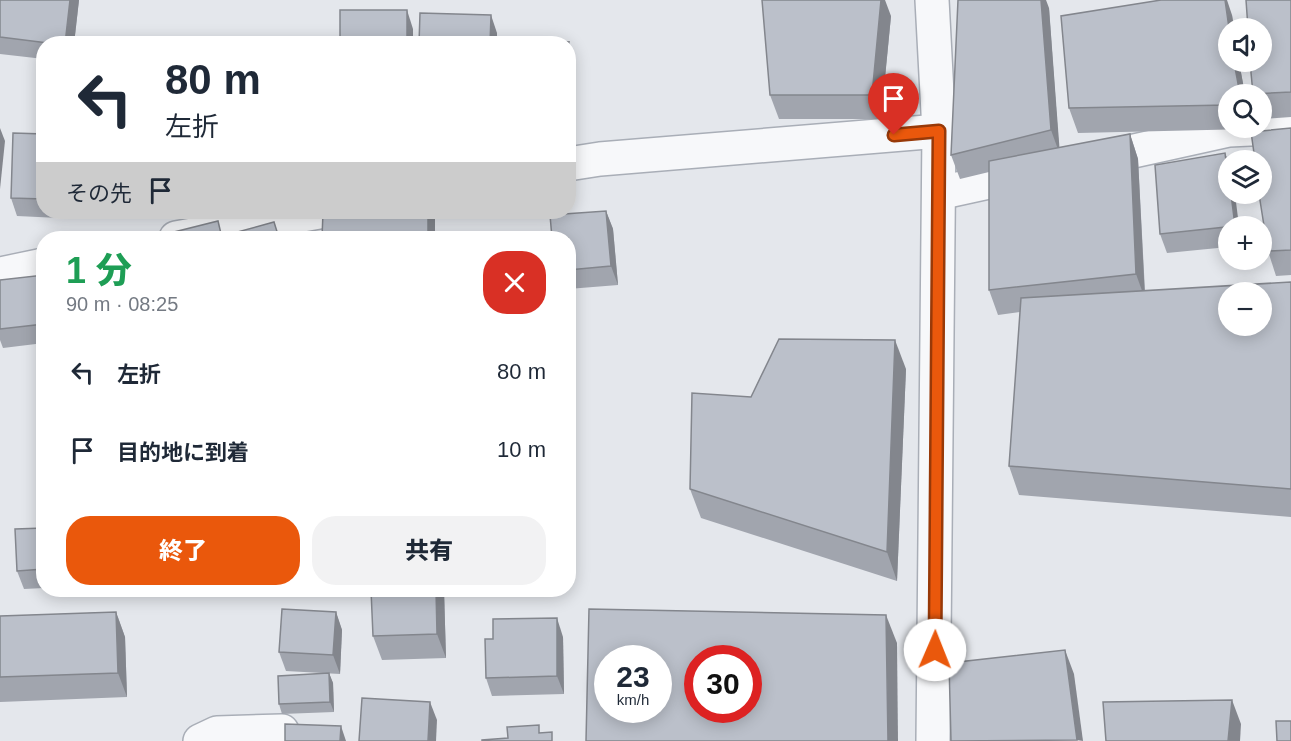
<!DOCTYPE html>
<html lang="ja">
<head>
<meta charset="utf-8">
<style>
	body { margin:0; font-family:Helvetica,"Noto Sans JP",sans-serif; background:#f2f2f3; color:#1f2937; height:100vh; display:flex; flex-direction:column; font-size:22px; white-space:nowrap }
	* { box-sizing:border-box; margin:0 }
	p { font-size:20px; color:#747a83 }
	.icon { flex:none; width:33px; height:33px; fill:none; stroke:currentColor; stroke-width:2; stroke-linecap:round; stroke-linejoin:round }
	.map { position:relative; flex:1; overflow:hidden }
	.sheet { position:absolute; left:36px; top:231px; width:540px; height:366px; display:flex; flex-direction:column; background:#fff; border-radius:24px; box-shadow:0 3px 15px #0003 }
	.sheet>* { flex:none }
	.top-card { position:absolute; left:36px; top:36px; width:540px; height:183px; border-radius:24px; box-shadow:0 3px 15px #0003; background:#fff; color:#1f2937; overflow:hidden }
	.tools { position:absolute; left:1218px; top:18px; display:grid; gap:12px }
	.tools a { display:grid; place-items:center; width:54px; height:54px; border-radius:50%; background:#fff; box-shadow:0 3px 15px #0003; font-size:30px }
	.speed { position:absolute; left:594px; top:645px; display:flex; gap:12px; font-size:30px; font-weight:700; text-align:center }
	.speed>* { display:grid; place-content:center; width:78px; height:78px; border-radius:50%; background:#fff; box-shadow:0 3px 15px #0003; line-height:1 }
	.speed small { font-size:15px; font-weight:400 }
	.speed .limit { border:9px solid #d22; background:#fff; color:#111 }
	.pin { position:absolute; display:grid; place-items:center; width:51px; height:51px; color:#fff; margin:-62px -26px; border-radius:50% 50% 50% 0; rotate:-45deg; box-shadow:0 0 6px #0007 }
	.pin .icon { rotate:45deg }
	.me { position:absolute; width:66px; margin:-33px; rotate:1deg; stroke-linejoin:round; filter:drop-shadow(0 0 4px #0008) }
	.turn { display:flex; align-items:center; gap:21px; height:126px; padding:0 30px; font-size:27px }
	.turn .icon { width:78px; height:78px; stroke-width:2.5 }
	.turn b { display:block; font-size:42px; line-height:51px }
	.then { display:flex; align-items:center; height:57px; padding:0 30px; background:#0003; gap:12px; font-size:22px }
	.round { display:grid; place-items:center; flex:none; width:63px; height:63px; border-radius:24px; background:#f2f2f3 }
	.head { display:flex; align-items:center; justify-content:space-between; height:102px; padding:0 30px }
	h1 { font-size:36px; font-weight:800; line-height:45px; color:#1e9e55 }
	.button { display:flex; gap:12px; margin-top:auto; padding:12px 30px }
	.button a { flex:1; height:69px; border-radius:24px; background:#ea580c; color:#fff; font-size:24px; font-weight:800; line-height:69px; text-align:center }
	.button a+a { background:#f2f2f3; color:#1f2937 }
	ul { padding:0; list-style:none }
	li { display:flex; align-items:center; gap:18px; height:78px; padding:0 30px }
	li div { flex:1 }
	li b { display:block; font-size:22px }
	li em { font-style:normal }
	.map>svg:first-child { display:block }
</style>
</head>
<body>
<div class="map">
<svg width="1291" height="741" viewBox="0 0 1291 741">
	<rect width="100%" height="100%" fill="#e4e7ec"/>
	<g fill="none" stroke-linecap="round" stroke-linejoin="round">
		<!-- minor casing -->
		<g stroke="#a9aeb7" stroke-width="36">
			<g id="minor">
				<polyline points="932,0 939,131 933,741"/>
				<polyline points="1093,160 1229,130 1291,127"/>
				<polyline points="568,164 600,159 939,131"/>
				<polyline points="939,193 1034,172"/>
				<polyline points="176,238 319,212"/>
				<polyline points="0,274 44,265"/>
				<polyline points="200,741 217,733 282,731 282,741"/>
			</g>
		</g>
		<!-- minor -->
		<use href="#minor" stroke="#f7f8fa" stroke-width="33"/>
	</g>
	<!-- wall -->
	<g fill="#a1a5ae">
		<polygon points="0,0 79,0 74,44 44,44 44,59 0,54"/>
		<polygon points="1291,0 1291,117 1262,119 1262,94 1253,94"/>
		<polygon points="1049,8 1059,148 1130,134 1138,159 1145,291 1291,282 1291,517 1019,495 1009,466 1020,312 998,315 989,290 989,172 960,179 951,155"/>
		<polygon points="1232,15 1234,28 1228,28 1228,62 1239,62 1245,94 1228,94 1228,128 1250,128 1250,129 1078,133 1069,108"/>
		<polygon points="891,16 881,119 779,119 770,95"/>
		<polygon points="568,44 575,61 572,104 568,104"/>
		<polygon points="1291,128 1291,275 1276,276 1268,251"/>
		<polygon points="44,134 44,212 81,212 80,219 17,216 11,198"/>
		<polygon points="1225,153 1228,161 1228,247 1167,253 1160,234"/>
		<polygon points="606,211 613,229 618,285 568,289 568,238"/>
		<polygon points="44,275 44,343 3,348 0,340 0,280"/>
		<polygon points="906,369 897,581 701,518 690,489 751,397"/>
		<polygon points="568,499 572,556 568,556"/>
		<polygon points="44,528 44,588 24,589 17,571"/>
		<polygon points="371,590 444,590 446,658 382,660 373,636"/>
		<polygon points="116,612 125,637 127,697 0,702 0,616"/>
		<polygon points="336,612 342,630 340,674 286,671 279,652"/>
		<polygon points="563,637 564,694 492,696 486,678"/>
		<polygon points="329,673 333,683 334,712 282,714 279,704"/>
	</g>
	<!-- shaded-wall -->
	<g fill="#83868d">
		<polygon points="70,0 79,0 74,44 65,44"/>
		<polygon points="881,0 885,0 891,16 881,119 872,95"/>
		<polygon points="1041,0 1046,0 1049,8 1060,155 1051,130"/>
		<polygon points="1225,0 1227,0 1232,15 1234,28 1229,28"/>
		<polygon points="407,10 413,29 413,44 407,44"/>
		<polygon points="491,15 497,33 497,44 490,44"/>
		<polygon points="569,42 575,61 572,104 568,96"/>
		<polygon points="1234,62 1239,62 1245,94 1240,94"/>
		<polygon points="0,128 5,141 0,189"/>
		<polygon points="1130,134 1138,159 1145,299 1136,274"/>
		<polygon points="1225,153 1228,161 1228,177"/>
		<polygon points="1231,194 1235,194 1239,226 1235,226"/>
		<polygon points="606,211 613,229 618,285 611,266"/>
		<rect x="428" y="212" width="7" height="26"/>
		<polygon points="895,340 906,369 897,581 887,552"/>
		<polygon points="568,499 572,556 568,547"/>
		<polygon points="436,590 444,590 446,658 437,634"/>
		<polygon points="116,612 125,637 127,697 118,673"/>
		<polygon points="336,612 342,630 340,674 333,655"/>
		<polygon points="886,615 897,643 898,741 888,741"/>
		<polygon points="557,618 563,637 564,694 557,676"/>
		<polygon points="1065,650 1074,674 1083,741 1077,740"/>
		<polygon points="329,673 333,683 334,712 330,702"/>
		<polygon points="1232,700 1241,724 1240,741 1228,741"/>
		<polygon points="430,702 437,720 436,741 428,741"/>
		<polygon points="341,726 346,741 340,741"/>
	</g>
	<!-- building -->
	<g fill="#bbc0ca" stroke="#83868d" stroke-width="1.5" fill-rule="evenodd">
		<polygon points="0,0 70,0 65,44 56,44 0,37"/>
		<polygon points="762,0 881,0 872,95 770,95"/>
		<polygon points="958,0 1041,0 1051,130 951,155"/>
		<polygon points="1161,0 1225,0 1229,28 1228,62 1234,62 1240,94 1228,94 1228,105 1069,108 1061,16"/>
		<polygon points="1246,0 1291,0 1291,92 1253,94 1250,62 1262,62 1262,28 1248,28"/>
		<rect x="340" y="10" width="67" height="34"/>
		<polygon points="420,13 491,15 490,44 419,44"/>
		<polygon points="498,37 569,42 568,44 498,44"/>
		<polygon points="1291,128 1291,250 1268,251 1259,194 1262,194 1262,160 1255,160 1251,132"/>
		<polygon points="13,133 44,134 44,199 11,198"/>
		<polygon points="1130,134 1136,274 989,290 989,161"/>
		<polygon points="1225,153 1228,177 1228,194 1231,194 1235,226 1160,234 1155,165"/>
		<polygon points="606,211 611,266 568,270 568,238 552,238 550,215"/>
		<polygon points="323,212 428,212 428,238 322,238"/>
		<polygon points="218,221 222,238 150,238"/>
		<polygon points="274,222 279,238 231,238 230,234"/>
		<polygon points="44,275 44,324 0,329 0,280"/>
		<path d="M1291,282V489L1009,466L1021,298ZM1228,292H1262V326H1228Z"/>
		<polygon points="779,339 895,340 887,552 690,489 692,393 751,397"/>
		<polygon points="44,528 44,569 17,571 15,529"/>
		<polygon points="371,590 436,590 437,634 373,636"/>
		<polygon points="282,609 336,612 333,655 279,652"/>
		<path d="M589,609L886,615L888,741H586ZM608,658H658V710H608ZM698,658H748V710H698Z"/>
		<polygon points="116,612 118,673 0,677 0,616"/>
		<polygon points="557,618 557,676 486,678 485,639 493,639 493,619"/>
		<polygon points="1065,650 1077,740 951,741 949,663"/>
		<polygon points="329,673 330,702 279,704 278,676"/>
		<polygon points="362,698 430,702 428,741 359,741"/>
		<polygon points="1232,700 1228,741 1106,741 1103,702"/>
		<polygon points="1276,721 1291,721 1291,741 1277,741"/>
		<polygon points="285,724 341,726 340,741 285,741"/>
		<polygon points="539,725 539,733 552,732 552,741 482,741 482,740 508,738 507,727"/>
	</g>
	<g fill="none" stroke-linecap="round" stroke-linejoin="round">
		<!-- route casing -->
		<g stroke="#983908" stroke-width="15">
			<polyline id="route" points="894,135 939,131 935,650"/>
		</g>
		<!-- route -->
		<use href="#route" stroke="#ea580c" stroke-width="10"/>
	</g>
</svg>
<div class="tools">
<a><svg class="icon" aria-label="sound" viewBox="0 0 24 24"><path d="M4 9h4l5-4v14l-5-4H4zM17 9q2 3 0 6"/></svg></a>
<a><svg class="icon" aria-label="search" viewBox="0 0 24 24"><circle cx="10" cy="10" r="6"/><path d="M15 15l6 6"/></svg></a>
<a><svg class="icon" aria-label="layers" viewBox="0 0 24 24"><path d="M12 4l9 5-9 5-9-5zM3 14l9 5 9-5"/></svg></a>
<a>+</a>
<a>−</a>
</div>
<div class="speed"><div>23<small>km/h</small></div><div class="limit">30</div></div>
<div class="pin" style="left:894px;top:135px;background:#d93025"><svg class="icon" aria-label="arrive" viewBox="0 0 24 24"><path d="M6 21V4h12l-3 4 3 4H6"/></svg></div>
<svg class="me" style="left:935px;top:650px" viewBox="-20 -20 40 40"><circle r="19" fill="#fff"/><path d="M0-13L10 11 0 6-10 11z" fill="#ea580c"/></svg>
<div class="top-card">
<div class="turn"><svg class="icon" aria-label="left" viewBox="0 0 24 24"><path d="M17 20v-9H6M10 6l-5 5 5 5"/></svg><div><b>80 m</b>左折</div></div>
<div class="then">その先<svg class="icon" aria-label="arrive" viewBox="0 0 24 24"><path d="M6 21V4h12l-3 4 3 4H6"/></svg></div>
</div>
<section class="sheet">
<div class="head"><div><h1>1 分</h1><p>90 m · 08:25</p></div><a class="round" style="background:#d93025;color:#fff"><svg class="icon" aria-label="close" viewBox="0 0 24 24"><path d="M6 6l12 12M18 6L6 18"/></svg></a></div>
<ul>
<li><svg class="icon" aria-label="left" viewBox="0 0 24 24"><path d="M17 20v-9H6M10 6l-5 5 5 5"/></svg><div><b>左折</b></div><em>80 m</em></li>
<li><svg class="icon" aria-label="arrive" viewBox="0 0 24 24"><path d="M6 21V4h12l-3 4 3 4H6"/></svg><div><b>目的地に到着</b></div><em>10 m</em></li>
</ul>
<div class="button"><a>終了</a><a>共有</a></div>
</section>
</div>
</body>
</html>
